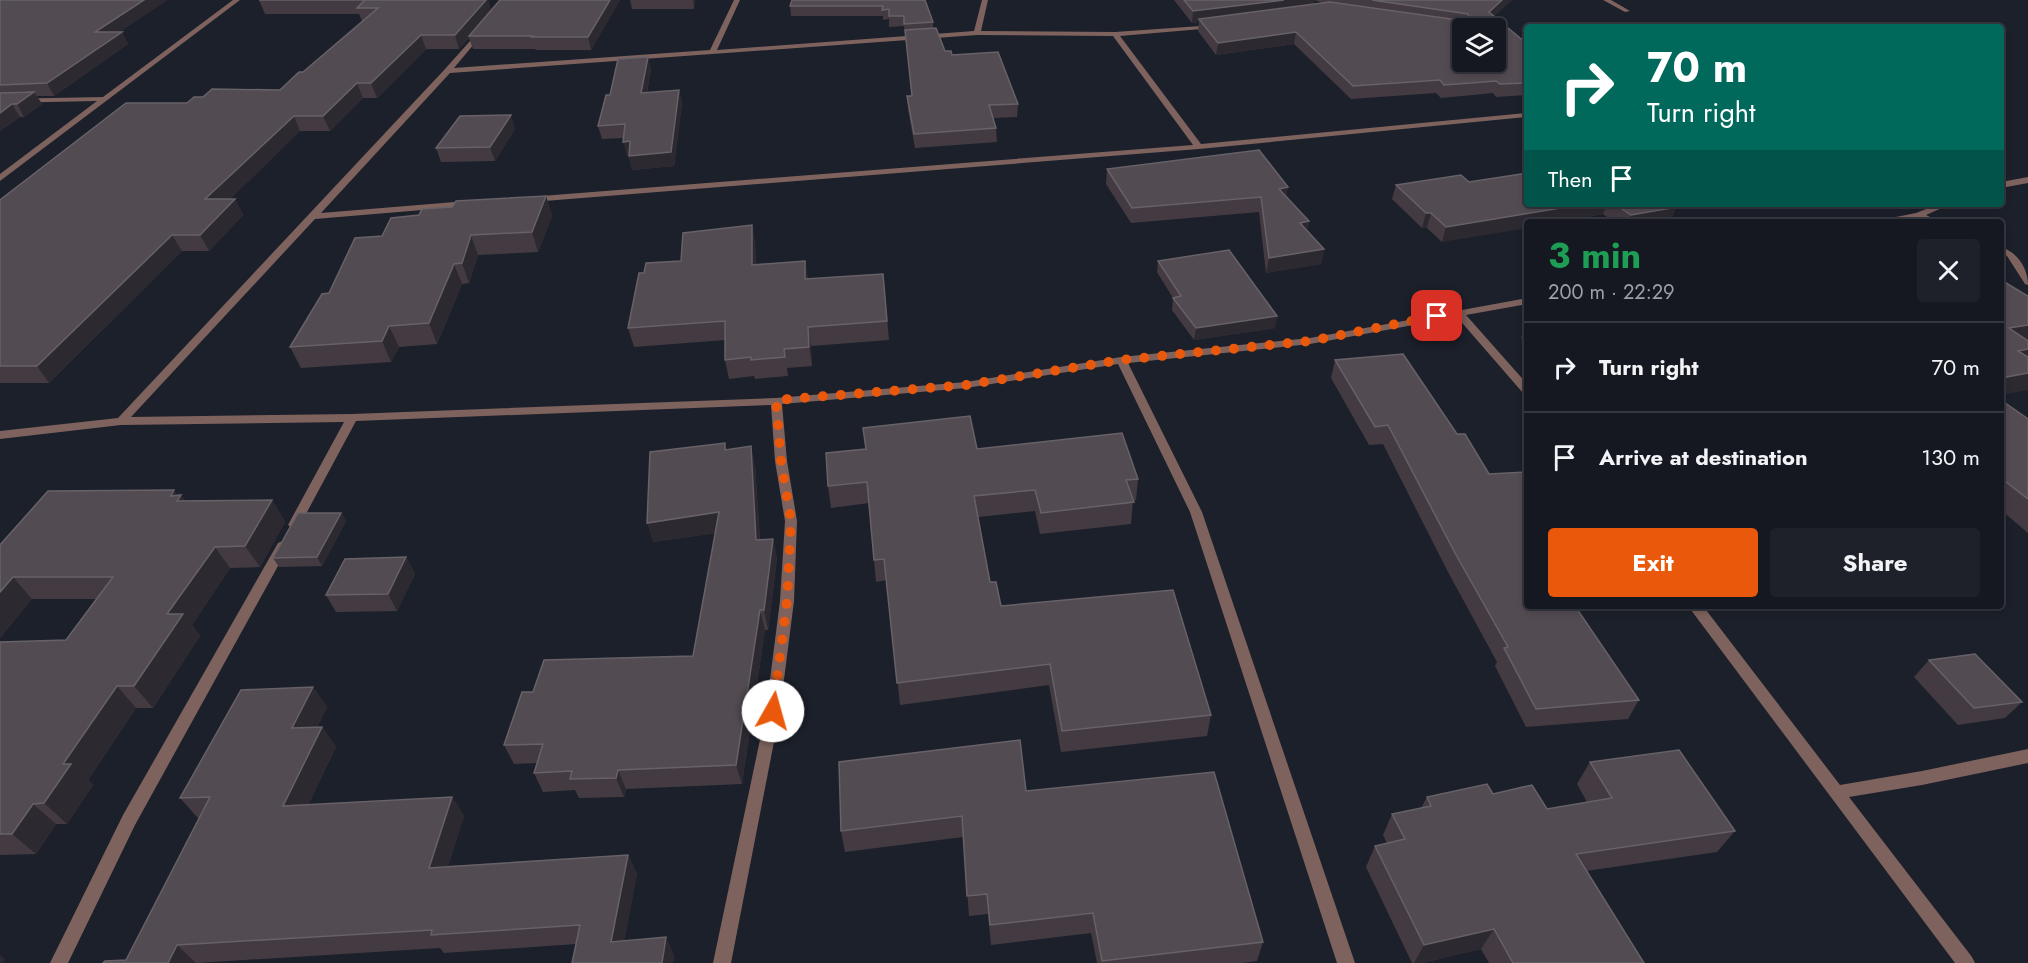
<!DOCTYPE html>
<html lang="en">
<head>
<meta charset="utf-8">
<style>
	body { margin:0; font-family:Jost,sans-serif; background:#1e2129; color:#f1f3f6; height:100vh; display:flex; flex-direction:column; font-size:22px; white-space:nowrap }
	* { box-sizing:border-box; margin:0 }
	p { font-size:20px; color:#9da0a5 }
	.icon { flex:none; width:33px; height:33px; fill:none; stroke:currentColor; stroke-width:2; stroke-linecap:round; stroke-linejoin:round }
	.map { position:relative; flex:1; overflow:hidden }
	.details { position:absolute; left:1524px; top:219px; width:480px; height:390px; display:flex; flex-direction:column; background:#151820; border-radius:6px; box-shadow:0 3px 9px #0003,0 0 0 2px #34373e }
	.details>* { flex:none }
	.top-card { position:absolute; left:1524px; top:24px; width:480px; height:183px; border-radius:6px; box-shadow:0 3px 9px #0003,0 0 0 2px #34373e; background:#00695c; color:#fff; overflow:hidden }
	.controls { position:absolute; left:1452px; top:18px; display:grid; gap:12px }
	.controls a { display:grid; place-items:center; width:54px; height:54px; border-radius:6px; background:#151820; box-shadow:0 3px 9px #0003,0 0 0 2px #34373e; font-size:30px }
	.pin { position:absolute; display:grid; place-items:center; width:51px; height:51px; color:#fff; margin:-26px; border-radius:12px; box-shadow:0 3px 9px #0006 }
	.me { position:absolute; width:66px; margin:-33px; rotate:7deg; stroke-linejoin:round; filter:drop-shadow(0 0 4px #0008) }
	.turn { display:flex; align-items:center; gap:21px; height:126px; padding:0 24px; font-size:27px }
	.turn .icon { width:78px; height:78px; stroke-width:2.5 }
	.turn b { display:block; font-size:42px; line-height:51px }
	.then { display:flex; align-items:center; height:57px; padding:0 24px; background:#0003; gap:12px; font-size:22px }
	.round { display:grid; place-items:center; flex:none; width:63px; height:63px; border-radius:6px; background:#1e2129 }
	.summary { display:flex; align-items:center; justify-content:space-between; height:102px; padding:0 24px }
	h1 { font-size:36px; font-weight:700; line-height:45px; color:#1e9e55 }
	.button { display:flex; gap:12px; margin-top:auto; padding:12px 24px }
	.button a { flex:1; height:69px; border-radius:6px; background:#ea580c; color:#fff; font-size:24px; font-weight:700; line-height:69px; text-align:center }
	.button a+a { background:#1e2129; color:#f1f3f6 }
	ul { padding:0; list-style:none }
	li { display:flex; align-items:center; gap:18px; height:90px; padding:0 24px; border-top:2px solid #34373e }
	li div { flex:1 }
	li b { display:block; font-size:22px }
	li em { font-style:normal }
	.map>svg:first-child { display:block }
</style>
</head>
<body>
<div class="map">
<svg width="2028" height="963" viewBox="0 0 2028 963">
	<rect width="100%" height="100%" fill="#1c202a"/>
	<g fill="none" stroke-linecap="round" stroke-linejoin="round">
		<!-- street -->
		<g fill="#7e625e" fill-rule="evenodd">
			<polygon points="233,0 240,0 0,181 0,174 97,101 0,103 0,99 103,97"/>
			<polygon points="734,0 740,0 717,50 974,31 982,0 988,0 981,31 1115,32 1215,25 1215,27 1213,28 1120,36 1201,144 1527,113 1527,117 1199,149 532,202 529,201 529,197 1193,145 1113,36 977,35 450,73 321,213 467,201 471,204 470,206 315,219 131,417 352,414 776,398 966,382 1121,357 1310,338 1453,312 1458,309 1462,310 1527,298 1527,304 1466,315 1527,384 1527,394 1523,393 1457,317 1310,344 1128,363 1202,512 1355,963 1337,963 1190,512 1118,364 966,388 782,404 787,461 797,521 794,601 780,711 731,963 713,963 766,711 780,601 785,521 775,461 771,405 356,421 300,525 294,529 288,525 344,422 121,425 0,439 0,431 118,418 445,69 479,31 484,32 454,68 710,50"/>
			<polygon points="1603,0 1611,0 1630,11 1625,12"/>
			<polygon points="2028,177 2028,183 2001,188 2001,182"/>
			<path d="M1939,204H1951L1926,215L1940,222C1931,222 1923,218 1915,218C1903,219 1892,222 1879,222L1881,220L1916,213Z"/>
			<path d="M2001,247C2017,252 2028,268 2028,285L2025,284L2007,256L2001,253Z"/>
			<polygon points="283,541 288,543 289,546 135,825 68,963 50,963 123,815 278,543"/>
			<polygon points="1688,606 1703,606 1840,785 1922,771 2028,749 2028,763 1922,785 1849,797 1972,957 1975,963 1955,963"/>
		</g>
	</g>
	<!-- wall -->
	<g fill="#443b42">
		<polygon points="0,0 167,0 119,32 122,32 128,44 54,96 37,96 42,104 24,117 20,117 0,131"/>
		<polygon points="259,0 488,0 491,11 500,0 620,0 591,50 536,50 535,49 473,49 469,38 459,49 426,49 377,98 363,98 330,131 300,131 230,199 235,199 243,215 209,251 182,251 49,383 0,383 0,200 187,103 203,97 280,90 303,72 362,21 359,14 265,14"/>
		<polygon points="630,0 695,0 694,9 632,9"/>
		<polygon points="925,0 933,22 933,28 945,51 952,55 1018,104 1017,117 993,118 996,128 997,142 915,148 908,109 907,96 912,96 904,26 889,27 889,19 883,20 883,16 791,16 790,6"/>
		<polygon points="1174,0 1314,0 1313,5 1323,3 1314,0 1512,0 1494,16 1526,43 1525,46 1527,47 1527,95 1496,97 1493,93 1441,98 1436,93 1351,99 1294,44 1216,55 1198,31 1199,22 1192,23"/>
		<polygon points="648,57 651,70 647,93 679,90 682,104 674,166 632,170 629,156 627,156 624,138 602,139 598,126 610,95"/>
		<polygon points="515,129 495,161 441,162 436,148"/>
		<polygon points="1107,169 1288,187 1286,197 1309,221 1307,230 1324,249 1321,264 1266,273 1259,212 1131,223 1106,184"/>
		<polygon points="1469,182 1527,204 1696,204 1676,208 1670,221 1665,222 1614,222 1603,214 1560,222 1527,222 1442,242 1427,228 1422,228 1392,199 1396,185"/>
		<polygon points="546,196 552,216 538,252 478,255 469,283 462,284 437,344 399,347 391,362 301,368 290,347 329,293 382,236 419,215"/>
		<polygon points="1768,204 1793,204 1777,209"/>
		<polygon points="752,225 755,243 756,265 805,261 808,279 883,274 889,340 811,346 812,366 787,368 788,376 755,379 754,376 729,379 725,360 725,340 634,347 628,328 644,273 681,261"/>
		<polygon points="1158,261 1275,328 1194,340 1172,310 1173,298 1157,272"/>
		<polygon points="1526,323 1527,323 1527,345 1521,338"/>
		<polygon points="1403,354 1527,606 1639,700 1628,719 1526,727 1495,666 1497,662 1448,572 1383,444 1369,445 1331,378 1335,360"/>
		<polygon points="2001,400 2028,419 2028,533 2001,510"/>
		<polygon points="725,443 726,450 755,466 760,539 773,539 777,558 768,630 765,630 742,784 626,789 624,797 579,798 575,790 543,792 534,773 537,763 514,764 504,745 533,692 693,656 716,533 653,542"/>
		<polygon points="977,449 1138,479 1136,500 1133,501 1131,524 1040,534 1035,511 978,517 990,582 1001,606 1211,715 1207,736 1061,752 1049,685 900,705 887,580 876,582 869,503 831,508 828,486"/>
		<polygon points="181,495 185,501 272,500 285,522 260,567 230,568 192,625 200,636 153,708 136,708 88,780 93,785 67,824 56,824 36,854 0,855 0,642 66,640 96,599 32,599 0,638 0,545 178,496"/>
		<polygon points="341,513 346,521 322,566 279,567 273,558"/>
		<polygon points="406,557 415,574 397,611 336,612 326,595"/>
		<polygon points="1929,660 2022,702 2005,718 1958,725 1914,677"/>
		<polygon points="313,687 327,707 317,727 322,727 336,747 308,805 452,797 464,816 448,866 628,855 637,874 624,941 674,955 673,963 572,963 576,944 444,953 440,948 196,963 126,960 200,817 198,818 180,798"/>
		<polygon points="1590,762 1735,831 1717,852 1586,871 1644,963 1489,963 1481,949 1422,963 1412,963 1366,867 1375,846 1387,843 1383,835 1392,814 1421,808 1427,797 1493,794 1547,809 1587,802 1577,784"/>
		<polygon points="1026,791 1263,942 1257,961 1242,963 1097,963 1091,933 991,945 988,914 969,916 963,837 845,852 841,831"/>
	</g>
	<!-- shaded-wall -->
	<g fill="#2d2931">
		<polygon points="144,0 167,0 101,44 95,32"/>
		<polygon points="486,0 488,0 491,12 469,36 469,38 459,49 455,35"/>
		<polygon points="610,0 620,0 591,50 588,37"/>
		<polygon points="693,0 695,0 694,9"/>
		<polygon points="1284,0 1314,0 1313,8 1199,19 1199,22 1192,23 1193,11"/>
		<polygon points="1502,0 1512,0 1485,24 1489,12"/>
		<polygon points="122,32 128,44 54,96 47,83"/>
		<polygon points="1296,32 1294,44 1216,55 1218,43"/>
		<polygon points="421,35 426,49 377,98 371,83"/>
		<polygon points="648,57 651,70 644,106 641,93"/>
		<polygon points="357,83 363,98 330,131 323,116"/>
		<polygon points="679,90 682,104 674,166 632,170 629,156"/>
		<polygon points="34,92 42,104 24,117 17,104"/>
		<polygon points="12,104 20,117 0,131 0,113"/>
		<polygon points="511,115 515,129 495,161 490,147"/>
		<polygon points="294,116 300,131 214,215 205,199"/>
		<polygon points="630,141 633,155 627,156 623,142"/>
		<polygon points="1288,187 1285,202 1279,189"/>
		<polygon points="546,196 552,216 538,252 532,232"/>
		<polygon points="235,199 243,215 209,251 200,235"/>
		<polygon points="1585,204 1607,204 1603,214 1560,222 1527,222 1527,228 1442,242 1446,227"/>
		<polygon points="1660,204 1696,204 1676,208 1670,221 1665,222 1628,222 1631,215"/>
		<polygon points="1779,204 1793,204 1777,209"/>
		<polygon points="1426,213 1431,213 1427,228 1422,228"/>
		<polygon points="1309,221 1306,236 1300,223"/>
		<polygon points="752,225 755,243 756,284 752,265"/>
		<polygon points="172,235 182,251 49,383 37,366"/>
		<polygon points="471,235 478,255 469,283 462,263"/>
		<polygon points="1324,249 1321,264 1266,273 1269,258"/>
		<polygon points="805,261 808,280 805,279"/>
		<polygon points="454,264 462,284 437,344 429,323"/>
		<polygon points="1277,316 1275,328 1194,340 1196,328"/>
		<polygon points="2028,325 2028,342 2009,328"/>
		<polygon points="389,326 399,347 391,362 382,341"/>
		<polygon points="808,327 811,346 812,366 809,347"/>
		<polygon points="2028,349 2028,359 2018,351"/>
		<polygon points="2028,373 2028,390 2001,395 2001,378"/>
		<polygon points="751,446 755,466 761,559 756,540"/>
		<polygon points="174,490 180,498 181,495 197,517 171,496"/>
		<polygon points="272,500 285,522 260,567 245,546"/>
		<polygon points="719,512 724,532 653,542 647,523"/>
		<polygon points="341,513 346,521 322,566 317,557"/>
		<polygon points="773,539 777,558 768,630 764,610"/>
		<polygon points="215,547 230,568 192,625 200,636 153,708 134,686 167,614"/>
		<polygon points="406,557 415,574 397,611 388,594"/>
		<polygon points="13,577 32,599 0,638 0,592"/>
		<polygon points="760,610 765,630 742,784 736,765"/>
		<polygon points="117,686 136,708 88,780 93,785 67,824 44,803 63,764"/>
		<polygon points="313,687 327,707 306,748 292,728"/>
		<polygon points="322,727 336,747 298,825 283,806"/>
		<polygon points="618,770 626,789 624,797 616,778"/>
		<polygon points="452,797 464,816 442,886 429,868"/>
		<polygon points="33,804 56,824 36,854 12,834"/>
		<polygon points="628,855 637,874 621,959 611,942"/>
		<polygon points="1494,929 1481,949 1422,963 1414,963 1424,945"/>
		<polygon points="666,937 674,955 673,963 662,963"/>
		<polygon points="177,945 196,963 168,963"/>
		<polygon points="0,955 5,959 3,963 0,963"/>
	</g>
	<!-- building -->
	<g fill="#534b52" stroke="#676168" stroke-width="1.5" fill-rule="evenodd">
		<polygon points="0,0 144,0 95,32 122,32 47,83 0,85"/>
		<polygon points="259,0 486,0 455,35 421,35 371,83 357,83 323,116 294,116 205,199 235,199 200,235 172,235 37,366 0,366 0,200 126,103 187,103 194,97 203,97 212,89 280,90 299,72 303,72 378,8 357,8 365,0"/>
		<polygon points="500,0 610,0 588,37 532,37 533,36 469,36"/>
		<polygon points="792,0 925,0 933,22 904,24 904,16 889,16 889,9 882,10 883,6 790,6"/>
		<polygon points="1184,0 1284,0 1193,11"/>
		<path d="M1372,0H1502L1489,12L1526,43L1523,44L1527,47V83L1500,84L1496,81L1444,85L1440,80L1353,86L1296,32L1218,43L1199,19L1330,2L1465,21L1469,17L1468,14ZM1462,28H1496V62H1462Z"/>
		<polygon points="936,28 945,51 951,51 952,55 998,52 1018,104 989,105 996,128 914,134 907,96 912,96 905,30"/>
		<polygon points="648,57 641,93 679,90 671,152 629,156 630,141 623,142 625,124 598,126 606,95 610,95 618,59"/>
		<polygon points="34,92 17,104 12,104 0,113 0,93"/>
		<polygon points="511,115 490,147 436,148 460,116"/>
		<polygon points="1259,150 1288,187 1279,189 1309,221 1300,223 1324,249 1269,258 1261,197 1132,208 1107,169"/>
		<polygon points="1527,173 1527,204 1585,204 1446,227 1431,213 1426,213 1396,185 1461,175 1469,182"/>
		<polygon points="546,196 532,232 471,235 462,263 454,264 429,323 389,326 382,341 290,347 322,294 329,293 355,238 382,236 391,218 419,215 422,209 452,207 456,201"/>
		<polygon points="1615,204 1673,204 1677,207 1631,215"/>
		<polygon points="752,225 752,265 805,261 805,279 883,274 887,321 808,327 809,347 784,349 785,357 751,360 751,357 725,360 725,321 628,328 639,273 644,273 646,263 681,261 683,233"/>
		<polygon points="1229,250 1277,316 1196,328 1173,298 1181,296 1158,261"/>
		<polygon points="2001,280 2028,296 2028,325 2009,328 2028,341 2028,349 2018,351 2028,357 2028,373 2001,378"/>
		<polygon points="1403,354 1457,434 1465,434 1489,474 1527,472 1527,606 1575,606 1639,700 1536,709 1504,648 1508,647 1455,553 1388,425 1375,427 1335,360"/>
		<polygon points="2001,400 2028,419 2028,499 2001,478"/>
		<polygon points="970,416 977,449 1122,433 1138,479 1126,480 1134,502 1041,513 1035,490 974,496 990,582 996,582 1001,606 1173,590 1211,715 1062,731 1050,664 897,683 884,559 874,560 867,482 828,486 826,453 866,449 863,428"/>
		<polygon points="725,443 725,450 751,446 756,540 773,539 764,610 760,610 736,765 618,770 616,778 570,779 572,771 534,773 543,744 504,745 522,692 533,692 544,660 693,656 719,512 647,523 650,452"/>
		<polygon points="174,490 171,496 181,495 177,501 272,500 245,546 215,547 167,614 183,614 134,686 117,686 63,764 71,764 44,803 33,804 12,834 0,834 0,642 66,640 113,577 13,577 0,592 0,545 48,491"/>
		<polygon points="298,513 341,513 317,557 273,558"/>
		<polygon points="406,557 388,594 326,595 345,559"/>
		<polygon points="1975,654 2022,702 1974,708 1929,660"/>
		<polygon points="313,687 292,728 322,727 283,806 452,797 429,868 628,855 611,942 666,937 662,963 572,963 580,925 431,935 432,930 177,945 168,963 103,963 105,961 126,960 210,797 180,798 241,690"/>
		<polygon points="1020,740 1026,791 1214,772 1263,942 1102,961 1093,913 990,925 987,894 967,896 962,816 841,831 839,762"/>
		<polygon points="1679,750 1735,831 1576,854 1644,963 1513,963 1494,929 1424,945 1375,846 1405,839 1392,814 1431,806 1427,797 1487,784 1493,794 1532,785 1547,809 1612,798 1590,762"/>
	</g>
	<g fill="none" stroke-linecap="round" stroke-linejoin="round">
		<!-- route -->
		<polyline stroke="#ea580c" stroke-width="10" stroke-dasharray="0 18" points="773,711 787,601 791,521 781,461 776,400 966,385 1121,360 1310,341 1437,316"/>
	</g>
</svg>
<div class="controls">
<a><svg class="icon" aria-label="layers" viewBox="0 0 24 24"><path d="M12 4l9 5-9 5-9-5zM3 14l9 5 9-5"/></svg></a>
</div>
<div class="pin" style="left:1437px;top:316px;background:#d93025"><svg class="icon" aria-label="arrive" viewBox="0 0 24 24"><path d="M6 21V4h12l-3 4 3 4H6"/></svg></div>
<svg class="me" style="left:773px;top:711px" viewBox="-20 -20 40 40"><circle r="19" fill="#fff"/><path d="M0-13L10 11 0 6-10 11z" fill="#ea580c"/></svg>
<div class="top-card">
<div class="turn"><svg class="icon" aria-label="right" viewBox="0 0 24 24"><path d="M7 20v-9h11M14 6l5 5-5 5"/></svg><div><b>70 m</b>Turn right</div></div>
<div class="then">Then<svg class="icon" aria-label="arrive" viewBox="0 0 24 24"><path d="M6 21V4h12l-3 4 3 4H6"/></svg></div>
</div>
<section class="details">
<div class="summary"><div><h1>3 min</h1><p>200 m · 22:29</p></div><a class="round"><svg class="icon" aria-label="close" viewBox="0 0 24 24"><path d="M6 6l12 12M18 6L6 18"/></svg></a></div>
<ul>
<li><svg class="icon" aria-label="right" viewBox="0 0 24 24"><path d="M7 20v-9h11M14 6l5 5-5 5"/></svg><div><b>Turn right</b></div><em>70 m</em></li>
<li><svg class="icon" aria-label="arrive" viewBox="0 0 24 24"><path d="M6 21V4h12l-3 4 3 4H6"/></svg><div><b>Arrive at destination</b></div><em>130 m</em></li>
</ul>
<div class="button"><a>Exit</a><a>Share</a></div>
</section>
</div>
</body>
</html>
